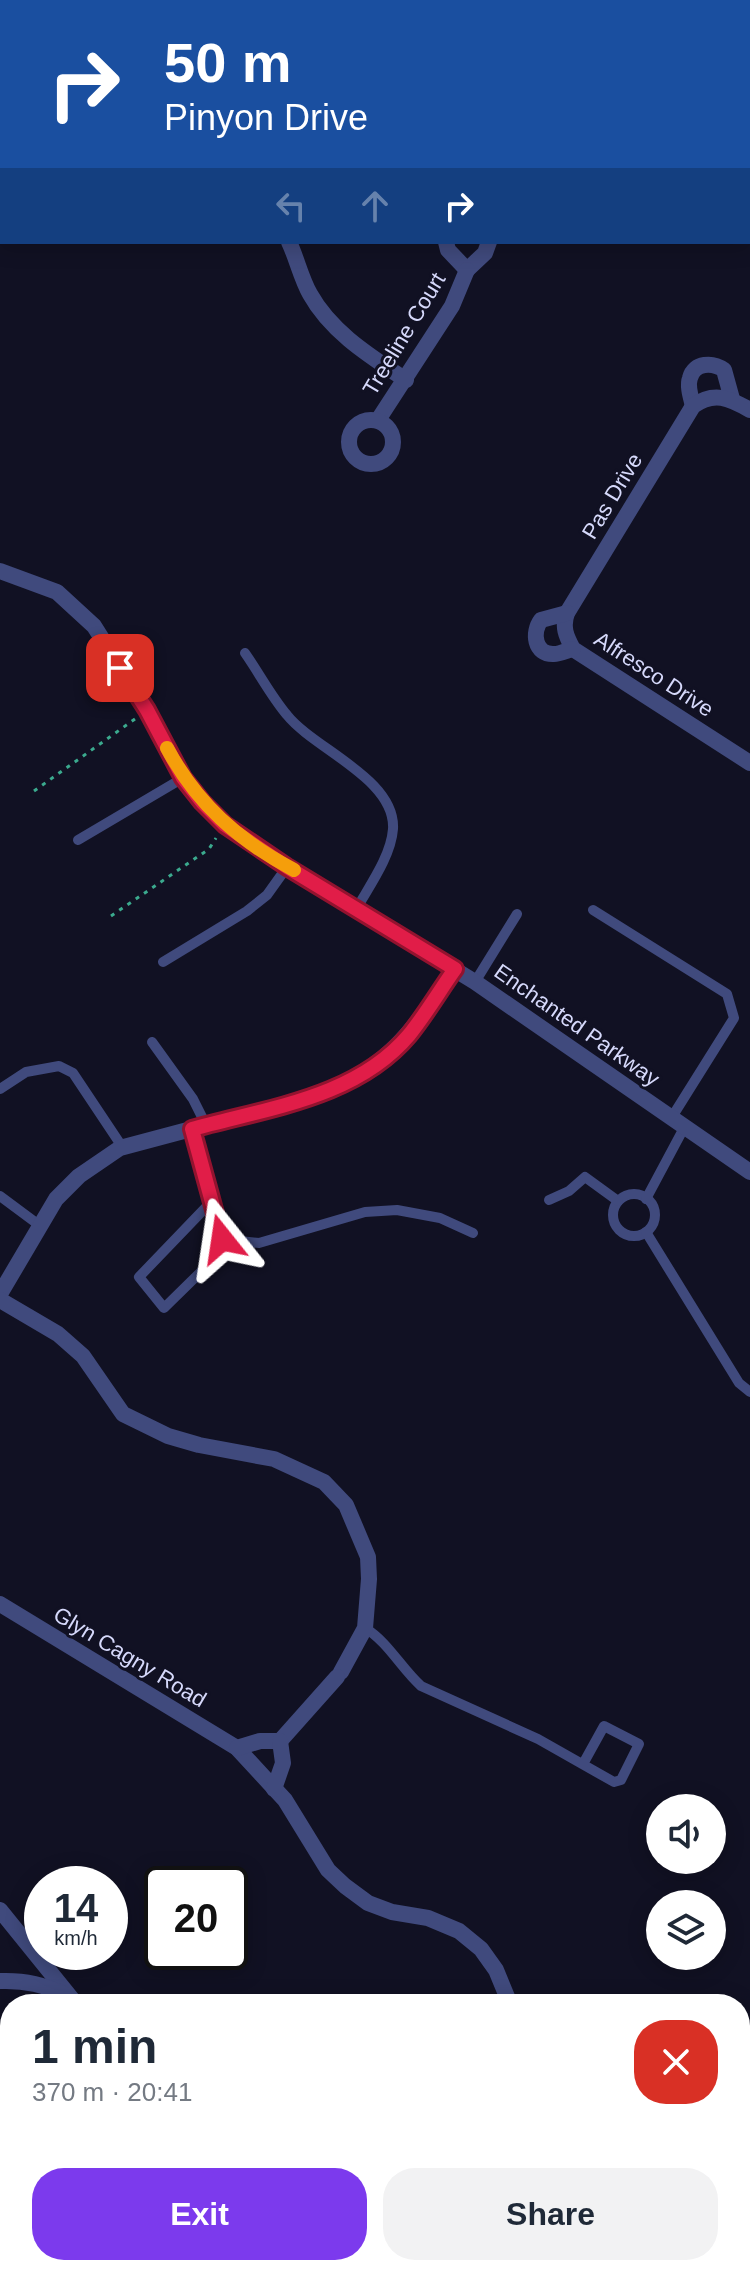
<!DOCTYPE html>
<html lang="en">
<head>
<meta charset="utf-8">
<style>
	body { margin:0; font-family:Arial,sans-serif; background:#f2f2f3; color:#1f2937; height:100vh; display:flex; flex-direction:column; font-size:30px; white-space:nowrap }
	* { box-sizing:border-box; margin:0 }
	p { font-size:26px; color:#747a83 }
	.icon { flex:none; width:44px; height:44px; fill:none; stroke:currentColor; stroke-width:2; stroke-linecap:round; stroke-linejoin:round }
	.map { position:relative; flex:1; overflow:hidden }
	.side { position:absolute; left:0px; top:1994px; width:750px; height:282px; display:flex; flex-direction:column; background:#fff; border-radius:32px 32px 0 0; box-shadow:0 4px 20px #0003 }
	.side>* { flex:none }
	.guide { position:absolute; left:0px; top:0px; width:750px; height:244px; box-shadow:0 4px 20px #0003; background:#1a4fa0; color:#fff; overflow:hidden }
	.buttons { position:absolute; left:646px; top:1794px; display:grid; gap:16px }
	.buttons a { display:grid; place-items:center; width:80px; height:80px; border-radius:50%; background:#fff; box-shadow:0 4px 20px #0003; font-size:40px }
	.speed { position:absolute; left:24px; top:1866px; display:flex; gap:16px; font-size:40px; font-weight:700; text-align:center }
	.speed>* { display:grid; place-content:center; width:104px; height:104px; border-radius:50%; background:#fff; box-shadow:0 4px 20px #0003; line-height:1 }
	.speed small { font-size:20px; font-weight:400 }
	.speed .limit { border:4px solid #111; border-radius:12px; background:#fff; color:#111 }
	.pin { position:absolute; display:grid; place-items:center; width:68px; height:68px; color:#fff; margin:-34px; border-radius:16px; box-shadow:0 4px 12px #0006 }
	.me { position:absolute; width:88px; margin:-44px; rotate:345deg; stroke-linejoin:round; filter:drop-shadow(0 0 6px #0008) }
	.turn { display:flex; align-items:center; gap:28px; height:168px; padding:0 32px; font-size:36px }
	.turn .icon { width:104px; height:104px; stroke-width:2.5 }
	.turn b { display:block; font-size:56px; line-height:68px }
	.lanes { display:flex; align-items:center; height:76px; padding:0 32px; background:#0003; justify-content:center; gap:40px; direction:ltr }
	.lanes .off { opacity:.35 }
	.round { display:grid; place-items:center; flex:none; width:84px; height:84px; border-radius:32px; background:#f2f2f3 }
	.head { display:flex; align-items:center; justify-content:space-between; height:136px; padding:0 32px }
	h1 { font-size:48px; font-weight:700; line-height:60px }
	.action { display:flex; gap:16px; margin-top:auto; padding:16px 32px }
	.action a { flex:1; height:92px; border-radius:32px; background:#7c3aed; color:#fff; font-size:32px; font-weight:700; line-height:92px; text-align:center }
	.action a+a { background:#f2f2f3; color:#1f2937 }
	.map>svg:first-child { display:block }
</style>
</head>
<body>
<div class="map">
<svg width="750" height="2275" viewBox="0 0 750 2275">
	<rect width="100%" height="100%" fill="#111123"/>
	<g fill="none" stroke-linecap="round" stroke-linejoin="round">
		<!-- path -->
		<g stroke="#3baa8e" stroke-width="3" stroke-dasharray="4 6" stroke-linecap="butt">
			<polyline points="34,791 135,719"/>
			<polyline points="111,916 209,849 216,838"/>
		</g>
		<!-- service -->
		<g stroke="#404a7d" stroke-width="10">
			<path d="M245,653C259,673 271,696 287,715C314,749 396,779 393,829C391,856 370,885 357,908"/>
			<polyline points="78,840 183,778"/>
			<polyline points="593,910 727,994 734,1018 672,1117"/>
			<polyline points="163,962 247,911 267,895 287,867"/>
			<polyline points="475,982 517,914"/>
			<polyline points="152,1042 193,1099 206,1125"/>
			<polyline points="0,1089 26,1072 59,1066 73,1073 123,1148"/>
			<polyline points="192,1129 222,1239 216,1257 164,1308 139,1277 212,1201"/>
			<circle cx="634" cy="1215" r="21"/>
			<polyline points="0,1196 39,1225"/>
			<polyline points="646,1199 685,1126"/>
			<polyline points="549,1200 569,1191 585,1177 618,1201"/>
			<polyline points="646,1232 739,1383 750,1392"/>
			<polyline points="222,1239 259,1243 365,1212 397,1210 440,1218 473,1233"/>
			<path d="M365,1628C388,1642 401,1668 421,1686L538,1739L614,1782L621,1780L639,1744L604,1726L583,1764"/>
		</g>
		<!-- minor -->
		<g stroke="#404a7d" stroke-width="16">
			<polyline points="748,27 750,24"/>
			<polyline points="748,52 750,55"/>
			<polyline points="748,87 750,87"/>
			<polyline points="0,120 2,120"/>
			<path d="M289,242C297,259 301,278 310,294C331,332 370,356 406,380"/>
			<polyline points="446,242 448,250 467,270 485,253 489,242"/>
			<path d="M693,406C691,398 687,386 690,378C694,362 713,362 724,370L732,399"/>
			<path d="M750,410C729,398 714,391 693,406L567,613C562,627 566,636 573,649L750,763"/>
			<polyline points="378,420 452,306 467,270"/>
			<circle cx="371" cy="442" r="22"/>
			<polyline points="0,571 57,592 94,626 147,710 183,778 202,802 225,825 287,867 475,982 750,1172"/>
			<path d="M567,613L541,620C532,632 534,655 554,654C560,654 568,650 573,649"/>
			<path d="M0,1294L56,1199L79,1176L120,1148L323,1094C393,1063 413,1029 455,969"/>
			<polyline points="0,1300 58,1334 83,1356 123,1414 168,1436 199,1445 274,1459 324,1482 346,1505 368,1557 369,1579 365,1628 341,1672"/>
			<polyline points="0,1604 237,1748 285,1800 328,1870 345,1886 368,1903 392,1912 428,1918 459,1931 481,1949 496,1970 510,2004"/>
			<polyline points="237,1748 260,1741 280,1741 337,1677"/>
			<polyline points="274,1789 283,1763 280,1741"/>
			<polyline points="0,1910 76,2004"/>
			<path d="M0,1981C25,1980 45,1985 68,1996"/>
			<polyline points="188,2266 190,2275"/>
			<polyline points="378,2275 385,2266"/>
		</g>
		<!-- trunk -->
		<g stroke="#c962d8" stroke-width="22">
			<polyline points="725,0 726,2"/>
			<polyline points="88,2 92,0"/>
			<polyline points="188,2 194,0"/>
			<polyline points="0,39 2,38"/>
			<polyline points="0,76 2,75"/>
		</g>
	</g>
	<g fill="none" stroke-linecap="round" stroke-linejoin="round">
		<!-- route casing -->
		<g stroke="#92132f" stroke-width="20">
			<path id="route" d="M120,668L147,710L183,778L202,802L225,825L287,867L455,969C440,990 426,1014 409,1035C356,1098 267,1108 192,1129L222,1239"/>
		</g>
		<!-- route -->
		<use href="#route" stroke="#e11d48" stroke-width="14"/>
		<!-- slow -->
		<path stroke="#f59e0b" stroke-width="14" d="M167,748C197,804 238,840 294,870"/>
	</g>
	<g text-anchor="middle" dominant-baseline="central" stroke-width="6" stroke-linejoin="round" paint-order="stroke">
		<!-- street labels -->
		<g font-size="22" fill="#d6d9fb" stroke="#111123">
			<text transform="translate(404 334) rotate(-59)">Treeline Court</text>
			<text transform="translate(612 496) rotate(-59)">Pas Drive</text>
			<text transform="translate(654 674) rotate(33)">Alfresco Drive</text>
			<text transform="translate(577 1025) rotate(35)">Enchanted Parkway</text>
			<text transform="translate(130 1657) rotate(31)">Glyn Cagny Road</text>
		</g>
	</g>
</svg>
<div class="buttons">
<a><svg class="icon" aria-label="sound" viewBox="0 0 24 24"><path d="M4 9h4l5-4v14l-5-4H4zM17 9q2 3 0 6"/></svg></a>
<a><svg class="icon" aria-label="layers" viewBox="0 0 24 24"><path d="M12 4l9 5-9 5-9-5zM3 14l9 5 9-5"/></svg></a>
</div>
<div class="speed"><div>14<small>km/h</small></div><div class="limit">20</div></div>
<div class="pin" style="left:120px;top:668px;background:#d93025"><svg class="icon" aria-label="arrive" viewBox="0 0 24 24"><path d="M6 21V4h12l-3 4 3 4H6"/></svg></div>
<svg class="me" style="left:222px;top:1239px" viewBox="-20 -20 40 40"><path d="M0-17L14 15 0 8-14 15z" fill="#e11d48" stroke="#fff" stroke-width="4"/></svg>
<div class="guide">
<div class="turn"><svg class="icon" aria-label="right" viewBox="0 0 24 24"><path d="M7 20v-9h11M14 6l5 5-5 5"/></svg><div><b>50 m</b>Pinyon Drive</div></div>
<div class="lanes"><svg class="icon off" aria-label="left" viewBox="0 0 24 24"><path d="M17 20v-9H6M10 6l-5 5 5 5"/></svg><svg class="icon off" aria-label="ahead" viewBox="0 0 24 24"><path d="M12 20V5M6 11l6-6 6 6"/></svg><svg class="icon" aria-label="right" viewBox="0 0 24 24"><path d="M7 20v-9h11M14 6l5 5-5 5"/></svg></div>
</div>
<section class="side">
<div class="head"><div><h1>1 min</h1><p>370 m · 20:41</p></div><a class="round" style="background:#d93025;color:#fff"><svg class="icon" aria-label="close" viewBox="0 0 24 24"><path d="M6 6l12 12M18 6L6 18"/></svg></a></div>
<div class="action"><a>Exit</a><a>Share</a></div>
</section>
</div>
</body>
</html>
